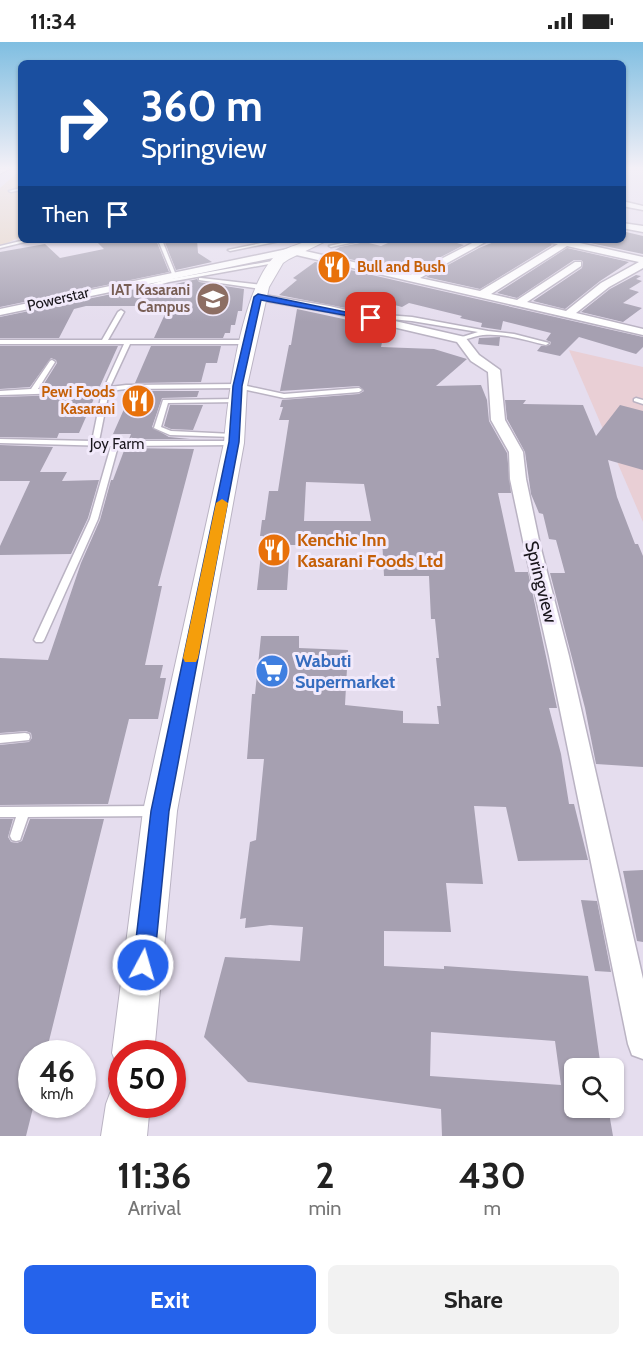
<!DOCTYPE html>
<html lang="en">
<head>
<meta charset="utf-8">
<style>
	body { margin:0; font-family:Cabin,sans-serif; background:#f2f2f2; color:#222; height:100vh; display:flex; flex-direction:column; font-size:22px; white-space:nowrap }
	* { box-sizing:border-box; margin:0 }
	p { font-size:20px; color:#767676 }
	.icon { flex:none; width:33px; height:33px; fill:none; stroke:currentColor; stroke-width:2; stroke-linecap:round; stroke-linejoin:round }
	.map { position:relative; height:1094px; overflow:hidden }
	.details { display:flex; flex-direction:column; background:#fff; flex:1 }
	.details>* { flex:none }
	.guide { position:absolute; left:18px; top:18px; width:608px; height:183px; border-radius:9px; box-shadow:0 2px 4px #0004; background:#1a4fa0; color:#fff; overflow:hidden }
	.fabs { position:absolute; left:564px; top:1016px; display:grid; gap:12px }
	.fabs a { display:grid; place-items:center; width:60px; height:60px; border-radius:9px; background:#fff; box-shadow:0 2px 4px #0004; font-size:30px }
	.speed { position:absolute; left:18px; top:998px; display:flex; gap:12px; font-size:30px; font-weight:700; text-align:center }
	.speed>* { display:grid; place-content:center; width:78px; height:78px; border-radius:50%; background:#fff; box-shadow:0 2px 4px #0004; line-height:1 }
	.speed small { font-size:15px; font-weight:400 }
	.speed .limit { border:9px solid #d22; background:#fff; color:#111 }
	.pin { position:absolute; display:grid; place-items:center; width:51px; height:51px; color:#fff; margin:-26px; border-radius:12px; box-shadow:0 3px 9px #0006 }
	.me { position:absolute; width:66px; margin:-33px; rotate:6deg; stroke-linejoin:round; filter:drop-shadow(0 0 4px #0008) }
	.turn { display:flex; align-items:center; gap:21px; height:126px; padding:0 24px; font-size:27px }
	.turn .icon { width:78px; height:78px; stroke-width:2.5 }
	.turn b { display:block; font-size:42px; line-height:51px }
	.then { display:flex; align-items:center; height:57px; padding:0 24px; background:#0003; gap:12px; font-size:22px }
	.eta { display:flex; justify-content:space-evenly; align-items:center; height:102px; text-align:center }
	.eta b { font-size:36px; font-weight:700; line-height:42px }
	.button { display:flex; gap:12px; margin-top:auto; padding:12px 24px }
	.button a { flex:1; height:69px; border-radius:9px; background:#2563eb; color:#fff; font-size:24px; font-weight:700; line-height:69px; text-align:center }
	.button a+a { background:#f2f2f2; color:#222 }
	.status { display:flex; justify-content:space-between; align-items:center; height:42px; padding:0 30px; background:#fff; direction:ltr }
	.status svg { height:16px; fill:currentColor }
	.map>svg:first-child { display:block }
</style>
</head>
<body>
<div class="status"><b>11:34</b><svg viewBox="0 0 49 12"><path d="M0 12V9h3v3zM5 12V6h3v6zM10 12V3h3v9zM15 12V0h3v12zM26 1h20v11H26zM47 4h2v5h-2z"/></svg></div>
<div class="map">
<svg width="643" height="1094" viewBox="0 0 643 1094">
	<rect width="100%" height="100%" fill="#e5ddee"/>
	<!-- industrial -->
	<polygon fill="#e9cfd5" points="569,308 643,325 643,480"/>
	<!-- education -->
	<polygon fill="#e6d3c3" points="16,132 21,132 21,195 0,204 0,146"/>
	<!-- building -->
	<g fill="#a6a0b1" fill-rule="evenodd">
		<polygon points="622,189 643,194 643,212 576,198 622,198"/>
		<polygon points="95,198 156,198 169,230 0,265 0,210 45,202 60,216 104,207"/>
		<polygon points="164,198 197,198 198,211 212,220 176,228"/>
		<polygon points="395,198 446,198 464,203 410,231 328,212 340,205 365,200 381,204"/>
		<polygon points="499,198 549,198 552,203 480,247 426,235 479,206"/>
		<polygon points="567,206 629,220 600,239 565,267 533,259 582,226 583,220 581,218 574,218 517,256 497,251"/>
		<polygon points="315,220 643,295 643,305 636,312 579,295 560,314 537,309 541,304 550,303 551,300 546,298 551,291 503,279 501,288 481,285 482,281 460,276 462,274 409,261 402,265 391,262 389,271 361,269 279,253 297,238 293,236"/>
		<polygon points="636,233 641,234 636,237 642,239 629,247 639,250 623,261 642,266 623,280 581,270 610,247"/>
		<polygon points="197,237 199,240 244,247 242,269 238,269 235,283 231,283 230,291 225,291 223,296 154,296 165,272 139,260 137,264 86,264 74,267 59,296 0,296 0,275 136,247 142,250"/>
		<path d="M297,267L385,286L381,305L434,307L467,317L436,344L481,343L487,358L489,379L507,411L511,451H498L515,530H528L557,666H549L561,712L569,762H574L588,818L518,819L506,765L474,764L483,842L446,841L451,890L384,889V924L444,927V924L588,934L601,1026H574V1065H608L613,1094H442L441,1067L248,1040L204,995L225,915L300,919L303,885L270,883L245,886L246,876L240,877L250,800L256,798L264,717H247L252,652H255L261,594H299V606L348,608L345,663L403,669V681L439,682L437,664H441L436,616H439L435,577H431L429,534H384L382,496H308V503H290L287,548H257L263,494H260L262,478H265L269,449H278L289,378H279L283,365H280L282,358L359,352L364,349L359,344L280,349L289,303H291ZM306,440L364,442L371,479H304ZM431,990L555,999L561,1043L430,1034Z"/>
		<polygon points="500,295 499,304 478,302 479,296"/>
		<polygon points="0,304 118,304 100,344 42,345 57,321 56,318 51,316 30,345 0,347"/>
		<polygon points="151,304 221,304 217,321 206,321 201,340 135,341"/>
		<polygon points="132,349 199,349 197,355 162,356 152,385 169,395 190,397 129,397 131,392 113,392"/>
		<polygon points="96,352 79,391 59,391 57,396 0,395 0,355"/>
		<polygon points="505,358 526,358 523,362 583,363 596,394 620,363 643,369 643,428 608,418 617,455 635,502 638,502 643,514 643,725 596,722 585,666 550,531 565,531 556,498 549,497 543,472 539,471 531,452 525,410 507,377"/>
		<polygon points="170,363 203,363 193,388 171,387 164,384"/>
		<polygon points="0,403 53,405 40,430 67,430 62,439 99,438 88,476 71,512 0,513 0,504 30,439 0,439"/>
		<polygon points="125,406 194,407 158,544 162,544 145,623 163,623 160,636 166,636 158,677 129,677 108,762 0,763 0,703 29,700 32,696 31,691 26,689 0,691 0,616 48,618 81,521 100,478 111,438 113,438"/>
		<polygon points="0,777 13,777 8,795 11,800 17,801 22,799 30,777 104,777 46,1011 32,1011 32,1062 34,1062 26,1094 0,1094"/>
		<polygon points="643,828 643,900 637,899 623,829"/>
		<polygon points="581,858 597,859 611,930 595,929"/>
	</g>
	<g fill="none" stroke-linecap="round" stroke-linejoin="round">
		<!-- lane casing -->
		<g stroke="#bab3c3" stroke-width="3">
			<g id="lane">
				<polygon points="21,146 21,148 11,150 9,149"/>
				<polygon points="25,198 33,198 0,206 0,204"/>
				<polygon points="158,198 162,198 176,233 172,232"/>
				<polygon points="276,198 285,198 230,209 228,208"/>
				<polygon points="355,198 364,198 331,205 329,204"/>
				<polygon points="278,218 280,219 280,220 169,240 141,248 138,246 165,238 163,236 165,235 170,237"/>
				<polygon points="201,236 262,243 265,245 262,247 199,238 199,236"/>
				<polygon points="121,268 124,270 108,298 247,298 250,300 247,302 130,302 110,345 126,343 238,342 284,352 359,346 362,348 359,350 284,356 238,346 126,347 109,349 99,399 234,399 238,401 234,403 118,404 98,477 44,598 42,600 36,600 34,598 90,477 111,404 0,401 0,397 92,399 102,350 0,353 0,349 31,347 50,319 52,318 55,320 38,347 104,346 124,302 0,302 0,298 102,298 118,270"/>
				<path d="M361,271L412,275L488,289L514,292L549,301L546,303C525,298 504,291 483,293C474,294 467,298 459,298V296L478,290L412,279L359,274V272Z"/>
				<polygon points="636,356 643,358 643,362 634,359 634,357"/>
				<polygon points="237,357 239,358 239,360 168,361 161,385 171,389 233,392 235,393 235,395 170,393 154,386 163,358"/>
				<polygon points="25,691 29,692 30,695 29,698 0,701 0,693"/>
				<polygon points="154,764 158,765 160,769 158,773 154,774 28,775 20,798 16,799 12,798 10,794 16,775 0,775 0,765"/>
			</g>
		</g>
		<!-- street casing -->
		<g stroke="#bab3c3" stroke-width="3">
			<g id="street">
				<polygon points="622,159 643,164 643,168 622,164"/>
				<polygon points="622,181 643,184 643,190 622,186"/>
				<path d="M478,198H489L420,236L480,249L558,202L552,201L551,198H566L643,215V226L609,245L576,271L643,287V293L292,212L0,273V267L292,206L410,233ZM567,204L639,220L601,241L566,269L527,260L581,224V220H575L517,258L491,252Z"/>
				<polygon points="258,252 329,264 465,295 479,313 500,328 505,378 523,410 526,437 540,503 569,614 643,937 643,1017 632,1013 628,1002 549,614 524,503 510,437 509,410 491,378 488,330 471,319 457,300 329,270 254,257 254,253"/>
			</g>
		</g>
		<!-- secondary casing -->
		<g stroke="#bab3c3" stroke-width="2">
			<g id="secondary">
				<polygon points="0,127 9,127 0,132"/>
				<path d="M310,198H328L289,217L283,221L269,245L247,344L244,401L177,769L154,1011H122V1027L118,1026L112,1011L143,769L224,401C228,353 241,252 273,216C282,206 298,203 310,198Z"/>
				<polygon points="122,1043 122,1062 150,1062 147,1094 101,1094 106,1062 112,1046"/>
			</g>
		</g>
		<!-- lane -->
		<use href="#lane" fill="#fff" fill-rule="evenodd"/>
		<!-- street -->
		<use href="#street" fill="#fff" fill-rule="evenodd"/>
		<!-- secondary -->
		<use href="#secondary" fill="#fff" fill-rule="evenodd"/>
	</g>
	<!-- sky -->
	<linearGradient id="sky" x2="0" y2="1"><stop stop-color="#7fbee1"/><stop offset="0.45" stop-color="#f3f0f7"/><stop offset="1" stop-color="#f3f0f7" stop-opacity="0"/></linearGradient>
	<rect width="643" height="280" fill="url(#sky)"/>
	<!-- route -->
	<polygon fill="#2563eb" stroke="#184099" stroke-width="1.5" points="258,252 375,276 371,278 261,258 242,344 239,400 169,769 154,923 151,931 143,934 136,931 133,923 151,769 229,400 233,344 254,255"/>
	<!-- slow -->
	<polygon fill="#f59e0b" points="222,457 228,461 198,616 196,620 185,620 183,616 216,461"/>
	<!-- icons -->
	<defs>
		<g id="restaurant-disc" transform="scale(1.725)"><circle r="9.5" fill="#e8710a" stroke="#f2eafb"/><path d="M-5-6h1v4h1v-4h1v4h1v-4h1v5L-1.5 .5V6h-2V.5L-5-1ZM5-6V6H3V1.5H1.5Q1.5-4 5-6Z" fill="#fff"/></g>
		<g id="university-disc" transform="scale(1.725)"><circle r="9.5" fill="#8d6e63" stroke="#f2eafb"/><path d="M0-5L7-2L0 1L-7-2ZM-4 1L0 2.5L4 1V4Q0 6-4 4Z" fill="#fff"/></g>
		<g id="supermarket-disc" transform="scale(1.725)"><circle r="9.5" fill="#3f7fe0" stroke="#f2eafb"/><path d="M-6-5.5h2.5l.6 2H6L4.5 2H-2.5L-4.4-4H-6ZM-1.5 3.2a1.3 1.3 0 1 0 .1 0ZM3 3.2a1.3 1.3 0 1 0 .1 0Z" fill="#fff"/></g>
	</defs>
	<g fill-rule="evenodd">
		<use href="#restaurant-disc" x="334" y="225"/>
		<use href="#university-disc" x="213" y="257"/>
		<use href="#restaurant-disc" x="138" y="359"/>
		<use href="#restaurant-disc" x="274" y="508"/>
		<use href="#supermarket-disc" x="272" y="629"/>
	</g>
	<g text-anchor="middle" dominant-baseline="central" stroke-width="6" stroke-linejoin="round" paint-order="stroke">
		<!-- far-food labels -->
		<g font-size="15" font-weight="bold" fill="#c56008" stroke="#f2eafb" text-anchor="start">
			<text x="357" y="225">Bull and Bush</text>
			<text x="115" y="350" text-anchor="end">Pewi Foods<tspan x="115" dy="17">Kasarani</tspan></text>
		</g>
		<!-- far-education labels -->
		<g font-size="15" font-weight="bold" fill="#785e54" stroke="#f2eafb" text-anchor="end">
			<text x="190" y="248">IAT Kasarani<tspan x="190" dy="17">Campus</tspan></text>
		</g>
		<!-- far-street labels -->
		<g font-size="15" fill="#1a171d" stroke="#f2eafb">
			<text transform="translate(58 257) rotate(-13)">Powerstar</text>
			<text x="117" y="402">Joy Farm</text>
		</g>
		<!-- food labels -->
		<g font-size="18" font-weight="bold" fill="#c56008" stroke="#f2eafb" text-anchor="start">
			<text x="297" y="498">Kenchic Inn<tspan x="297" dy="21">Kasarani Foods Ltd</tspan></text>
		</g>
		<!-- street labels -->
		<g font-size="18" fill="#1a171d" stroke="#f2eafb">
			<text transform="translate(541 540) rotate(76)">Springview</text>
		</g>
		<!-- shop labels -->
		<g font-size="18" font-weight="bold" fill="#366cbe" stroke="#f2eafb" text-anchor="start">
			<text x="295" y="619">Wabuti<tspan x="295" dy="21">Supermarket</tspan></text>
		</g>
	</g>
</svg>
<div class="fabs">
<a><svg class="icon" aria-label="search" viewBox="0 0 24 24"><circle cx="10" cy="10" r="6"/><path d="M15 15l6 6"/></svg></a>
</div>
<div class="speed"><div>46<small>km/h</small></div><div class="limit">50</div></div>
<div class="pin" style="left:371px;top:276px;background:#d93025"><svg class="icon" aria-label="arrive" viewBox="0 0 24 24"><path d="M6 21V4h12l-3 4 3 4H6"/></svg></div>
<svg class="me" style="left:143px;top:923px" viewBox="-20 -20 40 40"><circle r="17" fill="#2563eb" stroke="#fff" stroke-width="3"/><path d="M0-11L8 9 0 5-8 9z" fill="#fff"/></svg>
<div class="guide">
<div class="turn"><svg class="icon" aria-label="right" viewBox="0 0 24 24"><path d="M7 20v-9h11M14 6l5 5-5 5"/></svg><div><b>360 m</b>Springview</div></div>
<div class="then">Then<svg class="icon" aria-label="arrive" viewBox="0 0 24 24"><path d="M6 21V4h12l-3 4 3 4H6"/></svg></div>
</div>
</div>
<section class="details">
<div class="eta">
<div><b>11:36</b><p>Arrival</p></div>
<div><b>2</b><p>min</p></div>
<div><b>430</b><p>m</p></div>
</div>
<div class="button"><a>Exit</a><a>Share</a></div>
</section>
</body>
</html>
